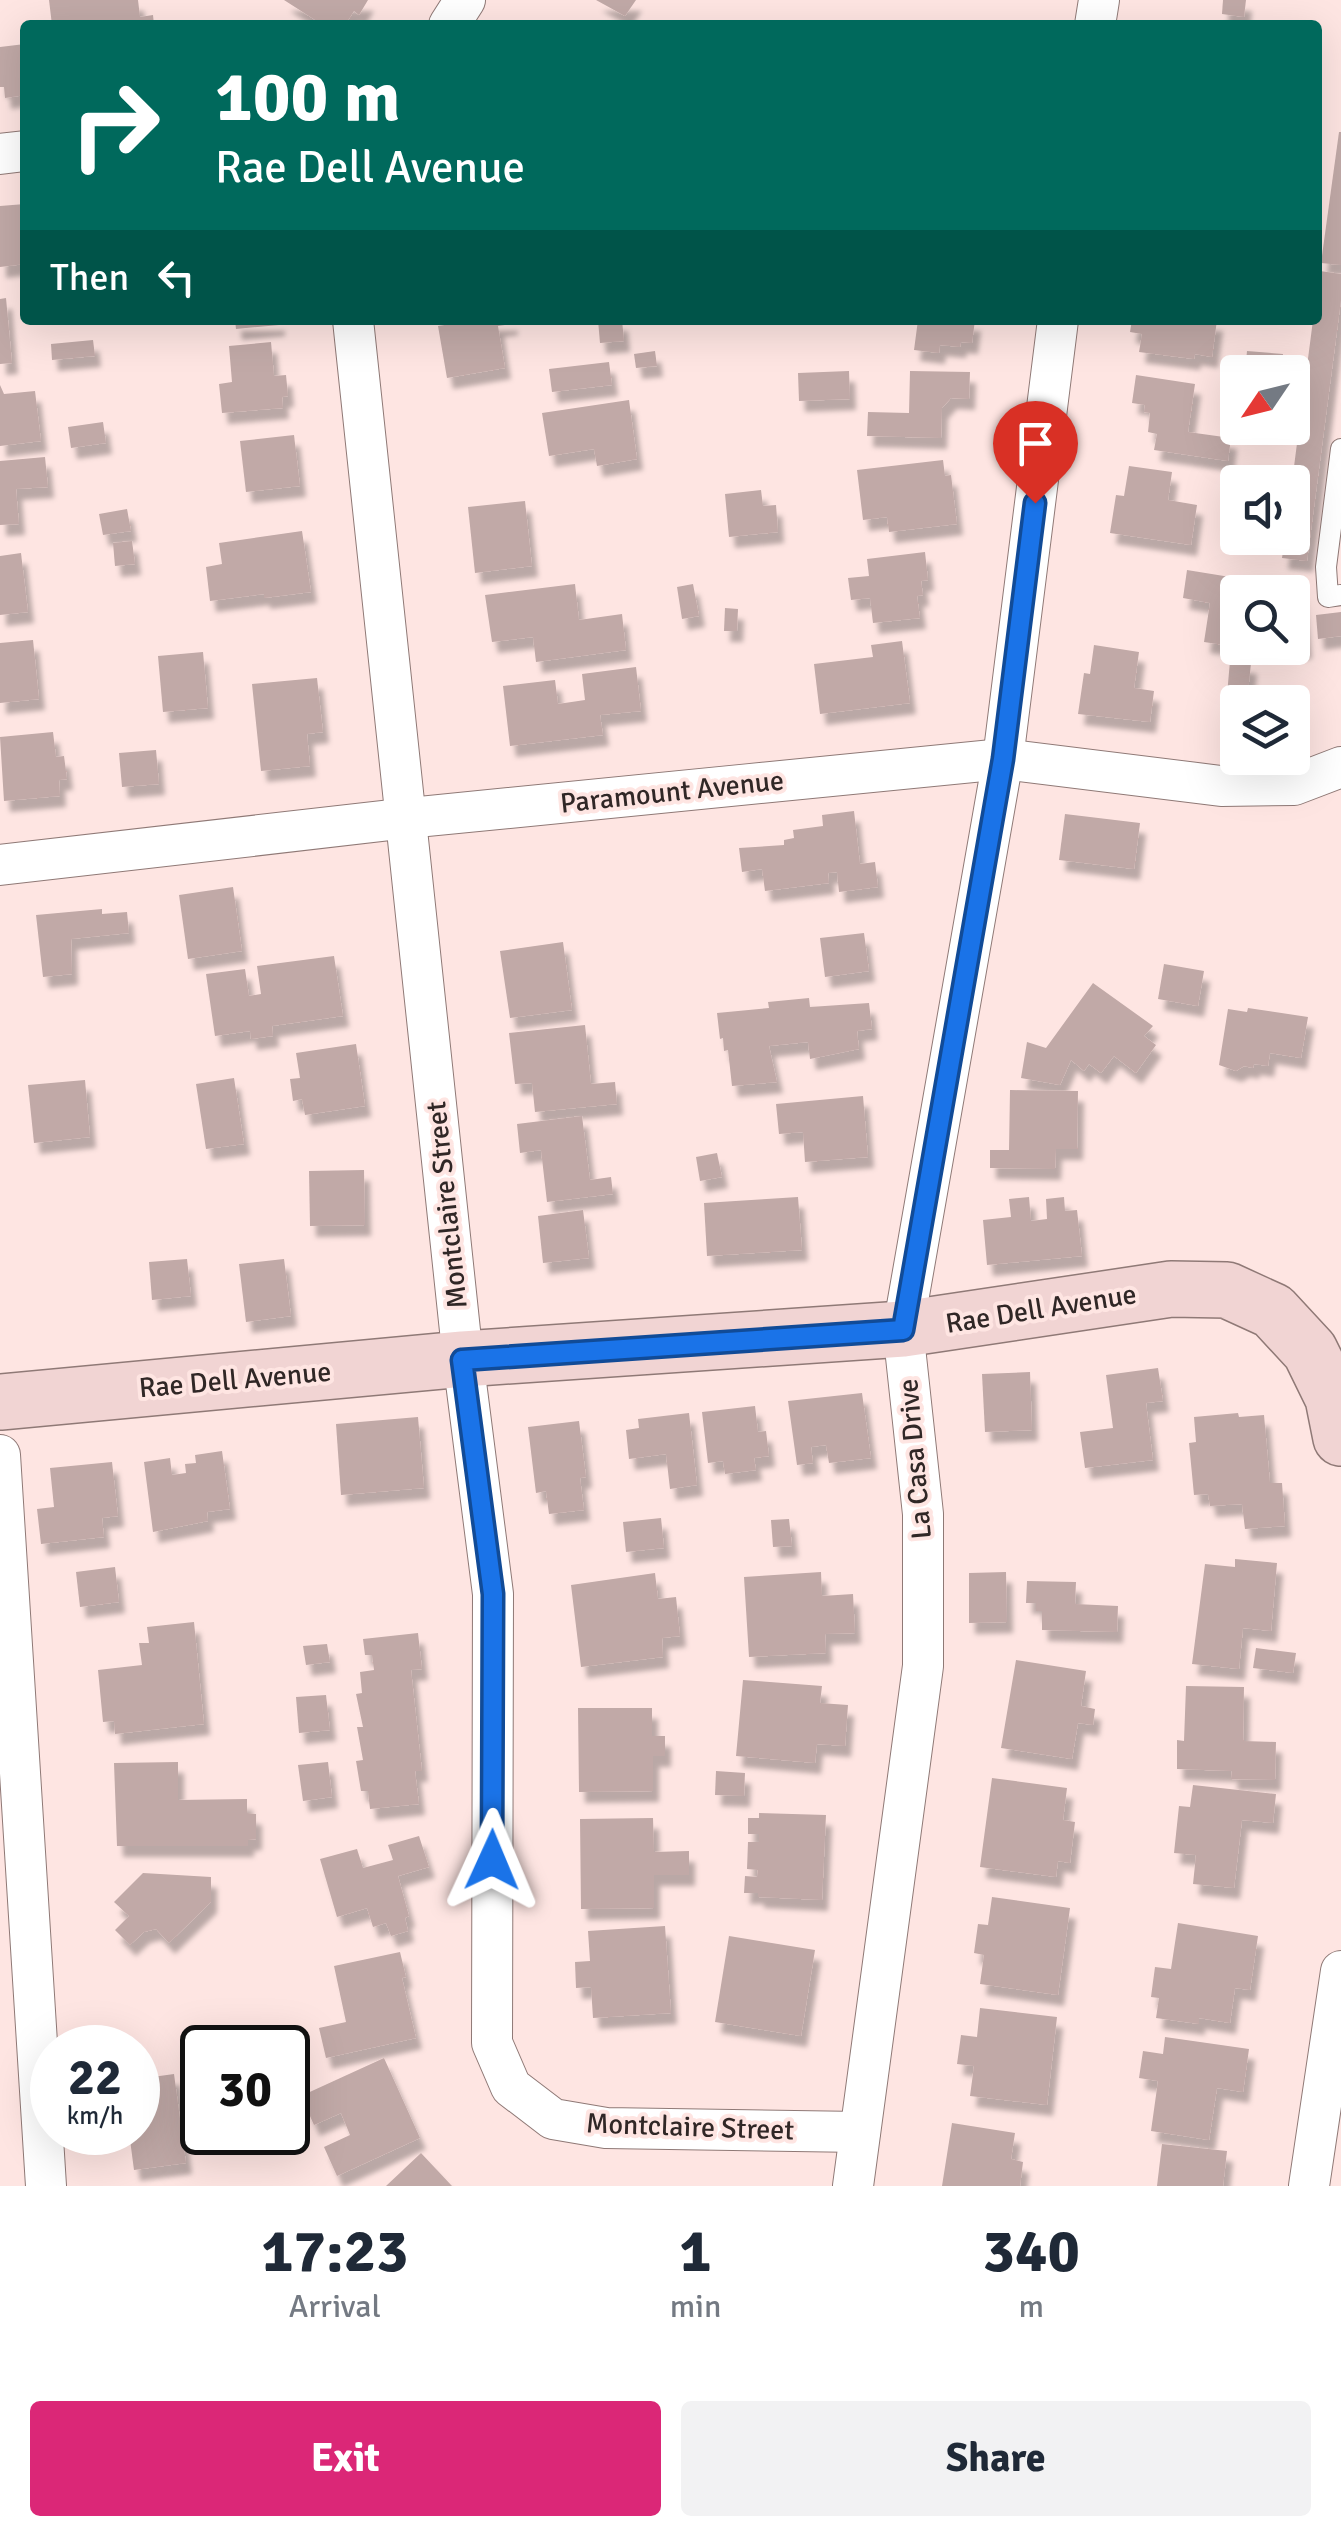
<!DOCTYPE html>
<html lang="en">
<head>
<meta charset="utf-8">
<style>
	body { margin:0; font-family:Signika,sans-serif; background:#f2f2f3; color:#1f2937; height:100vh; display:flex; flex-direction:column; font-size:38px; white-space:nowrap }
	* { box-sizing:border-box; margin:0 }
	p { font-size:32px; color:#747a83 }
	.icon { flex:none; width:55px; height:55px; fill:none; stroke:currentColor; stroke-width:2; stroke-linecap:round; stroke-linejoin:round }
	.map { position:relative; height:2186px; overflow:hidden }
	.details { display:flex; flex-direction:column; background:#fff; flex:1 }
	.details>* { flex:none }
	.banner { position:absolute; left:20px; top:20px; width:1302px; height:305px; border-radius:10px; box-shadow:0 10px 40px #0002; background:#00695c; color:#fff; overflow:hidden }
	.needle { width:65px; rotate:235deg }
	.buttons { position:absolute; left:1220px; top:355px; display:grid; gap:20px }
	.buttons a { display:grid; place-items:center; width:90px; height:90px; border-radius:10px; background:#fff; box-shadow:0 10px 40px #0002; font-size:50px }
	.speed { position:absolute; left:30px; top:2025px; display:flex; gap:20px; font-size:50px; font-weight:700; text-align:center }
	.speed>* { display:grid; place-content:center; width:130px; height:130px; border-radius:50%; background:#fff; box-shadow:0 10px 40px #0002; line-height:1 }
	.speed small { font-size:25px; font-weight:400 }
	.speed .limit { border:5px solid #111; border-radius:15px; background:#fff; color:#111 }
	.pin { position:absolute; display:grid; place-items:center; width:85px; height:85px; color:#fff; margin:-102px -42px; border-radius:50% 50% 50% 0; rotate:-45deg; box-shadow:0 0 10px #0007 }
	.pin .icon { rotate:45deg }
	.me { position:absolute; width:110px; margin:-55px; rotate:1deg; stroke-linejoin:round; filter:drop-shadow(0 0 8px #0008) }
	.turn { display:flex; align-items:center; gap:35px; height:210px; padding:0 30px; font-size:45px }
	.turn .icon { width:130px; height:130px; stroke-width:2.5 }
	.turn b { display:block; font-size:70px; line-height:85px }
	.then { display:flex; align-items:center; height:95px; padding:0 30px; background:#0003; gap:20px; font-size:38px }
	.eta { display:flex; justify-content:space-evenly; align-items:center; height:170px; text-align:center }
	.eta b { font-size:60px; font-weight:700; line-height:70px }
	.primary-button { display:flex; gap:20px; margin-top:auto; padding:20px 30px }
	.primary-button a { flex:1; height:115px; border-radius:10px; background:#db2777; color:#fff; font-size:40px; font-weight:700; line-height:115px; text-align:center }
	.primary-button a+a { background:#f2f2f3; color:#1f2937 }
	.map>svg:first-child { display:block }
</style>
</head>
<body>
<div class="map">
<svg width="1341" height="2186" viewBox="0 0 1341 2186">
	<defs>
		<filter id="shadow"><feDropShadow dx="6" dy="11" stdDeviation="2.5" flood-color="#0004"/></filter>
	</defs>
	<rect width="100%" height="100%" fill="#fee5e2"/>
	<!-- building -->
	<g fill="#c1a9a7" filter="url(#shadow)">
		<polygon points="49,0 138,0 140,17 153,15 154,25 52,25"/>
		<polygon points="284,0 368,0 359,15 354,11 345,25 323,25"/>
		<polygon points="596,0 636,0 625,16"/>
		<polygon points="1223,0 1246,0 1244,17 1222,14"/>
		<polygon points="25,44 25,95 5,98 4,87 0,87 0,47"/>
		<polygon points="1339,132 1341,132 1341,265 1321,263"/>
		<polygon points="25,204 25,264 0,267 0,206"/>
		<polygon points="1320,271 1341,274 1341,300 1307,561 1282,558 1285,538 1292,538 1292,482 1313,320 1318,320"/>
		<polygon points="6,298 12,363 0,364 0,299"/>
		<polygon points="235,320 279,320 279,325 236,329"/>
		<polygon points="476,320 512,320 512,324 498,326 505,368 447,378 438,326"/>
		<polygon points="598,320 622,320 624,341 600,343"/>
		<polygon points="918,320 975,320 972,343 961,342 960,347 940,345 939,353 914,350"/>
		<polygon points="1132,320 1217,320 1212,357 1195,354 1194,359 1139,352 1142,334 1130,332"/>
		<polygon points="93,340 95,356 52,360 51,344"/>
		<polygon points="271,342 274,376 286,375 288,396 282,397 283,408 222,413 219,384 232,382 229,346"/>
		<polygon points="655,351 657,366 636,368 634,354"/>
		<polygon points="1247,351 1283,354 1281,372 1245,372"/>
		<polygon points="609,362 612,385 552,392 549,369"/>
		<polygon points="849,371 850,399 799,401 798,373"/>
		<polygon points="910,371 970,372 969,399 951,398 942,408 941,438 867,436 868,412 909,413"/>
		<polygon points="1136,375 1195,384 1188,432 1231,438 1228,461 1154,450 1157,434 1148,432 1150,413 1144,412 1145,405 1132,403"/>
		<polygon points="0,385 4,394 35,391 41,441 0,446"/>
		<polygon points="629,400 637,459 597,466 594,449 549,456 542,413"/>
		<polygon points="103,422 106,443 71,448 68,427"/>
		<polygon points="294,435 300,486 246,492 240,441"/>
		<polygon points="45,457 48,487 16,489 19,524 0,525 0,461"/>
		<polygon points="943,460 945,476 951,475 957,524 889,532 887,517 863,520 857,470"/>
		<polygon points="1129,466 1172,472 1168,500 1197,505 1191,545 1110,533 1116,495 1124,496"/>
		<polygon points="761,490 763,506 776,505 778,532 729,537 725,494"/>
		<polygon points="525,501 532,566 475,573 468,507"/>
		<polygon points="127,509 131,531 103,535 99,514"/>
		<polygon points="302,531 311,592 264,598 264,594 210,601 206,567 222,564 219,543"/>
		<polygon points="132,541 135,564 115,566 113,543"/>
		<polygon points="925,552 928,580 921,581 923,595 917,596 920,618 873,623 870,598 851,600 848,578 869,576 867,559"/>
		<polygon points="21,553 28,612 0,615 0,556"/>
		<polygon points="1187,570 1230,577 1227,598 1238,600 1238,647 1204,642 1210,603 1183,598"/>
		<polygon points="575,584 579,620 622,614 626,650 536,662 533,637 492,642 485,595"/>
		<polygon points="693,584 699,616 682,619 677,587"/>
		<polygon points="1292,590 1300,590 1306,648 1292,649"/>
		<polygon points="725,608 738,609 737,631 724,631"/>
		<polygon points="1341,612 1341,636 1318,639 1316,615"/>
		<polygon points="33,640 39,699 0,703 0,643"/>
		<polygon points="902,641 910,703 820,714 814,664 873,657 871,645"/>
		<polygon points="1094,645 1139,652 1134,688 1154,691 1150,722 1078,714 1084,673 1090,674"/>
		<polygon points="203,652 208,708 163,712 158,656"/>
		<polygon points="1230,661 1251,663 1247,702 1238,702 1238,707 1226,706"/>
		<polygon points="636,667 641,711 600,715 603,735 510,746 503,686 555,680 558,704 585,700 582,674"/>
		<polygon points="317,678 323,732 307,734 310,766 261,771 252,684"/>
		<polygon points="53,732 56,757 64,756 67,779 59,780 60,796 4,801 0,737"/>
		<polygon points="156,750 159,784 122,787 119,753"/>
		<polygon points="854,811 860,864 875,862 878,887 839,892 837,872 828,873 829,883 765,891 762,869 742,872 739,848 784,845 784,840 794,838 793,830 823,826 822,815"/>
		<polygon points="1065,814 1140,823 1134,869 1059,860"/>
		<polygon points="233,887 242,951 188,959 179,895"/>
		<polygon points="102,909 102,914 127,912 129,933 71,939 72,974 43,977 36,915"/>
		<polygon points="864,933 869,971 825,977 820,938"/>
		<polygon points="563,942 572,1010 510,1018 500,951"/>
		<polygon points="334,956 343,1016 272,1026 273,1036 251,1039 250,1031 215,1036 206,974 245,969 249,996 261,994 257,966"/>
		<polygon points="1164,964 1204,971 1198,1006 1158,999"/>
		<polygon points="1093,983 1153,1026 1144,1036 1156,1045 1136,1073 1114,1056 1101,1073 1089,1064 1084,1071 1071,1060 1060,1085 1021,1078 1027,1042 1046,1048"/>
		<polygon points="809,998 810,1007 869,1003 872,1029 857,1031 859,1049 810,1059 808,1042 769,1046 777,1082 732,1086 728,1050 724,1051 723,1038 720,1039 717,1013 769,1008 768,1002"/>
		<polygon points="1248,1008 1308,1017 1301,1058 1270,1053 1268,1066 1254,1064 1253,1068 1244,1066 1236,1071 1219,1065 1228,1009 1247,1012"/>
		<polygon points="585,1025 591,1084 615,1082 617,1104 535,1112 532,1083 515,1084 509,1033"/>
		<polygon points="356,1044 365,1106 305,1115 302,1099 293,1101 290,1079 300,1078 296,1053"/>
		<polygon points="234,1078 244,1144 206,1149 196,1084"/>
		<polygon points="85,1080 90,1137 34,1143 28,1085"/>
		<polygon points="1010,1090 1078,1091 1077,1149 1056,1149 1055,1169 990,1168 990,1150 1009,1150"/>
		<polygon points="863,1096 868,1157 805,1162 803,1132 779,1134 776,1104"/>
		<polygon points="582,1116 590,1180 611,1177 613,1194 547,1202 541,1150 520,1153 517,1124"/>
		<polygon points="717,1153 722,1177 700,1181 696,1157"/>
		<polygon points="364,1170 365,1225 310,1226 309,1171"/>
		<polygon points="798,1197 802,1250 707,1256 704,1203"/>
		<polygon points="1029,1197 1031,1221 1047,1219 1046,1199 1064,1197 1065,1211 1077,1210 1082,1256 987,1265 983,1220 1011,1217 1009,1199"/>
		<polygon points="583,1210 589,1258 543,1263 538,1216"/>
		<polygon points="187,1259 191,1296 152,1300 149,1262"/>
		<polygon points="284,1259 291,1316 246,1322 239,1264"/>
		<polygon points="1158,1368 1163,1401 1146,1403 1153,1460 1085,1468 1080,1432 1113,1428 1106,1375"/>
		<polygon points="1030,1372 1032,1430 985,1432 982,1374"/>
		<polygon points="862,1393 871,1458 829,1463 826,1445 811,1447 813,1463 797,1465 788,1401"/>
		<polygon points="755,1406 758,1432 766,1431 769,1456 754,1458 756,1470 725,1474 723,1461 708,1463 702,1412"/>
		<polygon points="689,1413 697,1485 670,1489 666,1454 629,1459 626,1430 639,1428 638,1419"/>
		<polygon points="1238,1413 1239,1417 1264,1415 1270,1483 1282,1483 1285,1526 1245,1529 1242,1504 1210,1506 1208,1494 1194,1495 1189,1443 1196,1442 1194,1417"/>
		<polygon points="418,1417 424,1488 341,1495 336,1424"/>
		<polygon points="579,1421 586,1477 580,1478 584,1510 549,1514 546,1491 536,1493 528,1427"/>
		<polygon points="222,1451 230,1509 207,1512 208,1521 153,1532 144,1462 170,1458 172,1475 186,1473 185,1464 196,1463 195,1455"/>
		<polygon points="112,1462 118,1516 102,1518 104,1537 41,1544 37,1509 54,1507 50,1468"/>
		<polygon points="661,1518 664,1548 626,1552 623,1522"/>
		<polygon points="789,1519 792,1546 773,1547 771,1520"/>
		<polygon points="1235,1559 1277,1563 1271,1631 1243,1628 1239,1669 1192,1664 1205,1564 1235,1567"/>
		<polygon points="115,1567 119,1602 80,1607 76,1572"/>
		<polygon points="821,1572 822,1596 853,1594 855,1633 825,1634 826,1653 749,1657 744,1577"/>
		<polygon points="1006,1572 1007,1622 969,1623 969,1573"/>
		<polygon points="655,1573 658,1599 676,1597 680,1636 662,1638 663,1657 581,1667 571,1585"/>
		<polygon points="1027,1581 1076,1582 1075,1604 1118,1606 1117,1632 1042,1630 1042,1611 1036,1611 1036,1603 1026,1603"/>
		<polygon points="194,1622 204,1724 115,1734 114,1721 103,1722 98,1670 142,1665 139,1643 149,1643 147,1627"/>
		<polygon points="418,1633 422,1669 411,1670 422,1771 415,1771 419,1804 370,1809 368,1791 361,1791 356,1761 363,1760 357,1727 363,1727 356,1694 362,1693 360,1672 374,1670 372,1655 365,1655 363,1639"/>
		<polygon points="327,1644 330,1662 306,1665 303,1646"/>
		<polygon points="1256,1648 1296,1653 1293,1673 1253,1668"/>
		<polygon points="1016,1660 1086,1671 1081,1706 1095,1709 1093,1725 1078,1723 1072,1759 1001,1748"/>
		<polygon points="743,1680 822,1686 820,1703 848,1705 845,1746 817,1744 815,1763 736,1756"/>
		<polygon points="1186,1686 1244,1687 1243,1741 1276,1742 1275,1780 1231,1779 1232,1771 1177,1769 1177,1740 1184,1741"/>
		<polygon points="326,1695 330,1730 299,1733 296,1697"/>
		<polygon points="578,1708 652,1708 652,1736 665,1736 665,1756 653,1756 653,1791 579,1792"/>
		<polygon points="178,1762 178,1800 247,1799 247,1813 256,1814 256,1839 248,1840 248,1846 117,1846 114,1763"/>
		<polygon points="328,1762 332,1797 303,1801 298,1765"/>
		<polygon points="716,1771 745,1773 744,1796 715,1795"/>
		<polygon points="992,1778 1067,1788 1063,1820 1075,1822 1070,1863 1058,1861 1056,1877 980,1867"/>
		<polygon points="1193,1785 1276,1794 1273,1823 1242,1820 1234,1888 1193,1884 1196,1855 1174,1853 1179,1806 1190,1807"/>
		<polygon points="759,1813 826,1815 822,1900 758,1897 758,1893 744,1893 745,1876 757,1877 758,1870 747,1869 748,1842 759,1842 759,1834 748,1834 748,1818 759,1818"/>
		<polygon points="653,1818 654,1852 689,1851 689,1875 654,1875 654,1908 581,1909 580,1819"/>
		<polygon points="419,1836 429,1867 398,1876 409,1916 405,1918 408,1931 391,1936 386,1923 373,1927 367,1908 337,1917 320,1859 357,1849 363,1868 393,1860 388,1845"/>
		<polygon points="143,1873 211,1877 211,1902 169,1943 156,1929 144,1932 130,1945 115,1930 129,1916 114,1902"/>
		<polygon points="992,1897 1070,1908 1058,1995 980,1984 984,1955 974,1953 978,1924 988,1925"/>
		<polygon points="1178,1923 1258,1936 1250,1990 1235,1988 1230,2023 1199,2018 1199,2024 1156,2018 1159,1998 1151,1997 1155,1967 1171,1969"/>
		<polygon points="665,1926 671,2013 593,2018 591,1987 576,1988 575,1962 590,1961 588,1931"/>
		<polygon points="729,1936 815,1950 801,2036 715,2022"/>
		<polygon points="400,1952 406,1977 402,1978 416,2038 326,2058 319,2028 346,2022 334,1966"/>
		<polygon points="980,2008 1057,2017 1047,2105 970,2096 974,2066 957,2064 961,2035 977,2037"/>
		<polygon points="1165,2037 1249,2049 1243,2092 1217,2088 1209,2140 1151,2131 1158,2081 1139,2078 1143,2051 1163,2054"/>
		<polygon points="384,2058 420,2138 337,2176 324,2147 350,2135 341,2113 314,2125 301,2096"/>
		<polygon points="174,2074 186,2163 134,2170 129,2132 138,2132 138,2079"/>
		<polygon points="952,2123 1015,2133 1011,2159 1023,2162 1020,2186 942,2186"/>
		<polygon points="1162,2144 1227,2151 1223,2186 1157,2186"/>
		<polygon points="421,2153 452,2186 386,2186"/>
	</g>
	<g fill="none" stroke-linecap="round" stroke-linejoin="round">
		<!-- lane casing -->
		<g stroke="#8f7976" stroke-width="22">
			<polyline id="lane" points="1341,449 1326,567 1328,597 1341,595"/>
		</g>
		<!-- street casing -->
		<g stroke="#8f7976" stroke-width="42">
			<g id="street">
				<polyline points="449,25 465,0"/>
				<polyline points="1095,25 1099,0"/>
				<polyline points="0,154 25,151"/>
				<polyline points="353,320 463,1359 493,1594 492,2043 511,2087 553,2119 606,2128 860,2132"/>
				<polyline points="0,865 408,818 1003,759 1221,786 1294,785 1341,767"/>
				<polyline points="0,1455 46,2186"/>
				<polyline points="853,2186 923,1666 923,1514 903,1329 1003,759 1058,320"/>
				<polyline points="1309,2186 1341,1971"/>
			</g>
		</g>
		<!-- secondary casing -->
		<g stroke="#8f7976" stroke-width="58">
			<polyline id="secondary" points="0,1402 463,1359 903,1329 1171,1289 1227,1290 1273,1311 1310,1351 1333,1398 1341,1438"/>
		</g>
		<!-- lane -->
		<use href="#lane" stroke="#fff" stroke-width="20"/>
		<!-- street -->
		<use href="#street" stroke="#fff" stroke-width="40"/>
		<!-- secondary -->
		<use href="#secondary" stroke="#f1d4d3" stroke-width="55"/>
	</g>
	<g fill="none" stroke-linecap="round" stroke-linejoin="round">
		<!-- route casing -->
		<g stroke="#114b97" stroke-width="25">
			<polyline id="route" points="492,1860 493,1594 462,1360 903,1330 1003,759 1035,503"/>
		</g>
		<!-- route -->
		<use href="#route" stroke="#1a73e8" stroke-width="18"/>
	</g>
	<g text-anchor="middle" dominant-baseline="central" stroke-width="8" stroke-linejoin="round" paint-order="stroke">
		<!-- street labels -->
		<g font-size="28" fill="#302726" stroke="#fee5e2">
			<text transform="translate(672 792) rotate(-6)">Paramount Avenue</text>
			<text transform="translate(447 1205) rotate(-96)">Montclaire Street</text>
			<text transform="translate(1041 1309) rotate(-9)">Rae Dell Avenue</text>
			<text transform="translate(235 1380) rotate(-5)">Rae Dell Avenue</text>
			<text transform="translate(915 1459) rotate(-95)">La Casa Drive</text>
			<text transform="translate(690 2127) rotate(2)">Montclaire Street</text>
		</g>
	</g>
</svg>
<div class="buttons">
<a><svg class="needle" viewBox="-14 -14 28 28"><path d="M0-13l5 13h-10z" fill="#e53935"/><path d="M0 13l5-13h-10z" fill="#747a83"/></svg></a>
<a><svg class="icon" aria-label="sound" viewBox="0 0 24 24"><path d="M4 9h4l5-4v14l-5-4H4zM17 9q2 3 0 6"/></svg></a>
<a><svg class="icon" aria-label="search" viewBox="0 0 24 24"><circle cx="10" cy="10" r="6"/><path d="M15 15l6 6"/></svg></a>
<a><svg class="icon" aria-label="layers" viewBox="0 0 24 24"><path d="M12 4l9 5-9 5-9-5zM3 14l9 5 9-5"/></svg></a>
</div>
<div class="speed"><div>22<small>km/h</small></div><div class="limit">30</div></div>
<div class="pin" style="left:1035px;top:503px;background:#d93025"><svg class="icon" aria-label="arrive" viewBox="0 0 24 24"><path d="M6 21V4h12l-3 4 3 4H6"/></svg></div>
<svg class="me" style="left:492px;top:1860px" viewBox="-20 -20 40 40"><path d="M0-17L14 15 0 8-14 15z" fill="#1a73e8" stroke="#fff" stroke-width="4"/></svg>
<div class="banner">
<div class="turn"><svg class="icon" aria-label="right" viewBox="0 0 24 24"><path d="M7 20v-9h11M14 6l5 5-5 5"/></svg><div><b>100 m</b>Rae Dell Avenue</div></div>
<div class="then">Then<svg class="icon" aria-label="left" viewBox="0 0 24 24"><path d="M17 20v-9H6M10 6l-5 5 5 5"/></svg></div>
</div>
</div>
<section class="details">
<div class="eta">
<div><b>17:23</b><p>Arrival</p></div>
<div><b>1</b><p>min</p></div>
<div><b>340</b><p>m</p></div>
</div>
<div class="primary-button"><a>Exit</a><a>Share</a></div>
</section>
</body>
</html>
